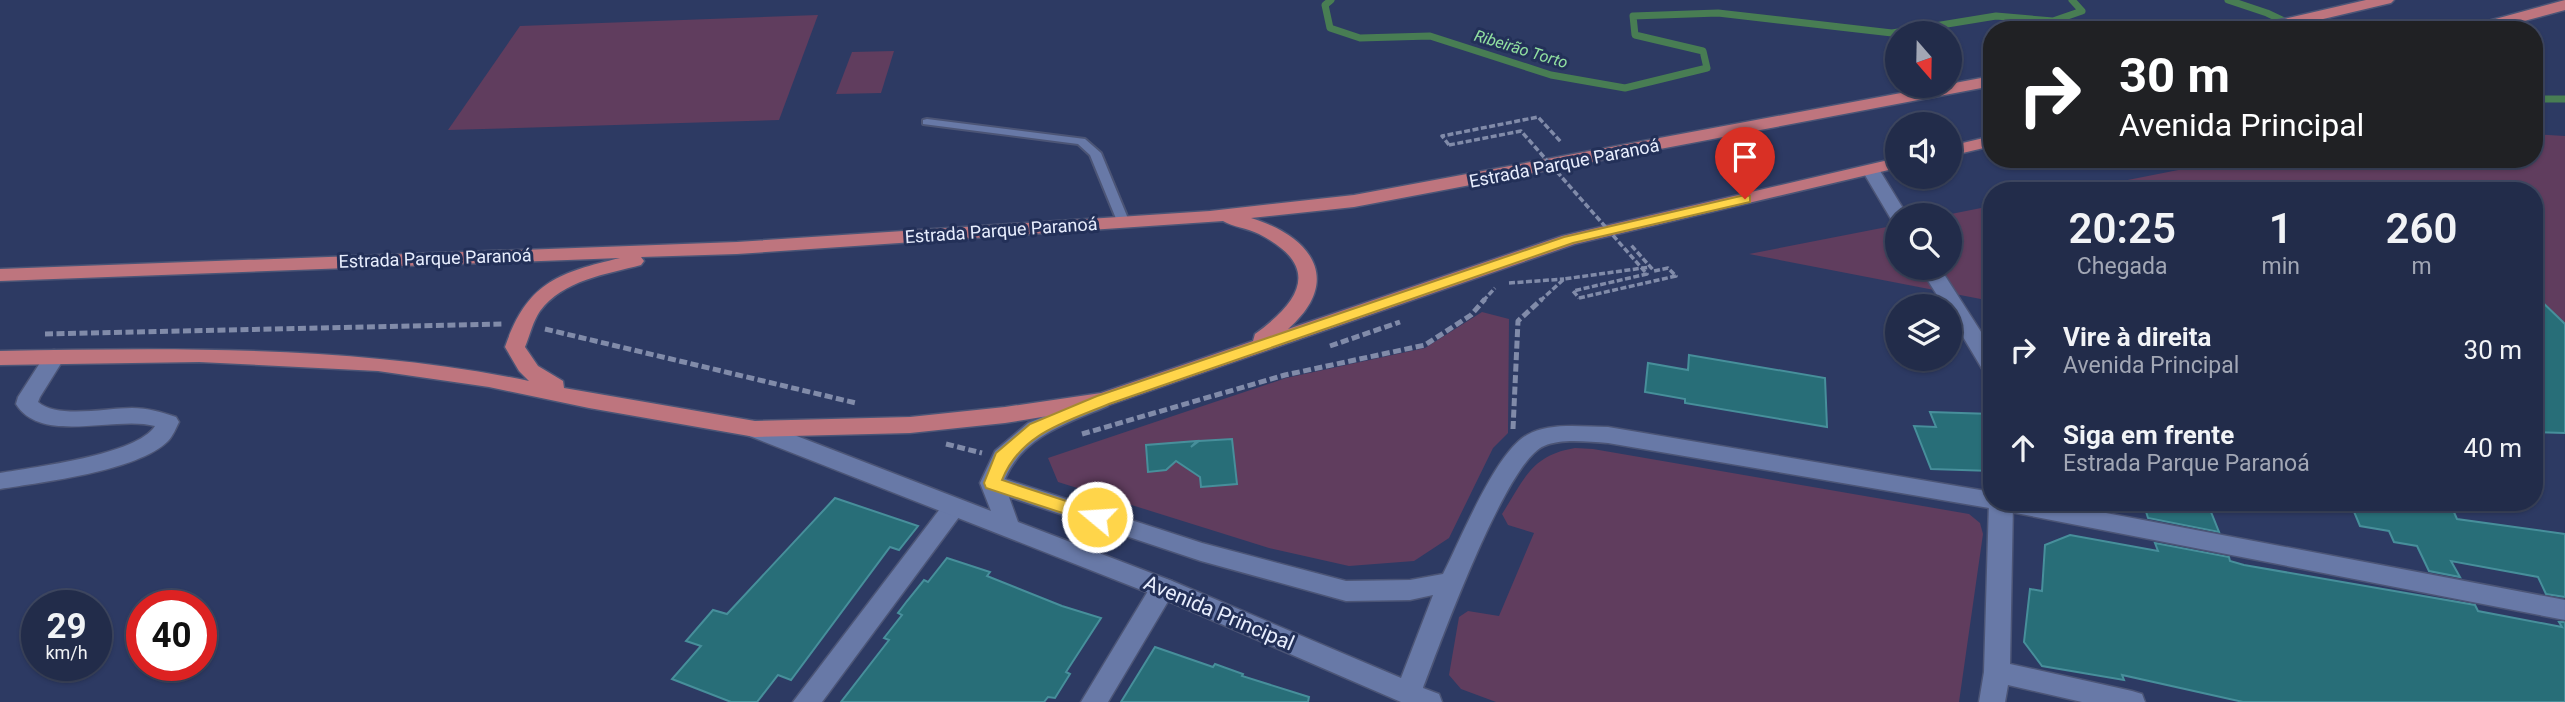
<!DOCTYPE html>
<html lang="pt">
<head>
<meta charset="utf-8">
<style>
	body { margin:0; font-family:Roboto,sans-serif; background:#2e3854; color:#f1f3f6; height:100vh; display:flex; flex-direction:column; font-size:26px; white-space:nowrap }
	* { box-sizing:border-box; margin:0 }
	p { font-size:23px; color:#a2a7b5 }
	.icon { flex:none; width:38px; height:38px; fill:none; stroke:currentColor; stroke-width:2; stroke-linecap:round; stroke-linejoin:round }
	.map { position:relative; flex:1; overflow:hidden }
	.drawer { position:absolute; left:1983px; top:182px; width:560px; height:329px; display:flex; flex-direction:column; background:#222c4a; border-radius:28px; box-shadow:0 2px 5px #0004,0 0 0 2px #3f4862 }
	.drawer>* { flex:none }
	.banner { position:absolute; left:1983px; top:21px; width:560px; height:147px; border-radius:28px; box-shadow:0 2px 5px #0004,0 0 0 2px #3f4862; background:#202124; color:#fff; overflow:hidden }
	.needle { width:46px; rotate:160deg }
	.controls { position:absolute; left:1885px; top:21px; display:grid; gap:14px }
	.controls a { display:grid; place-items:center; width:77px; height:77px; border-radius:50%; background:#222c4a; box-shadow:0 2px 5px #0004,0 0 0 2px #3f4862; font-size:35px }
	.speed { position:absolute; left:21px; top:590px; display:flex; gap:14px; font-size:35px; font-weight:700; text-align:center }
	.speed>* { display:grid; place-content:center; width:91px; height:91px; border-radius:50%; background:#222c4a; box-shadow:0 2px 5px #0004,0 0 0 2px #3f4862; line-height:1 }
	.speed small { font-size:18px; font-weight:400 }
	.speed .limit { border:10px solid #d22; background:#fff; color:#111 }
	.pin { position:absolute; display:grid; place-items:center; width:60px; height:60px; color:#fff; margin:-72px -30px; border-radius:50% 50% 50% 0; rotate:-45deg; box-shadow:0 0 7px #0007 }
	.pin .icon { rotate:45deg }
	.me { position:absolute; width:77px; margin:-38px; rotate:288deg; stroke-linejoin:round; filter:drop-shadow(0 0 5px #0008) }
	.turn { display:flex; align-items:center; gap:24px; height:147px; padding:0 21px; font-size:32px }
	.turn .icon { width:91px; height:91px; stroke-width:2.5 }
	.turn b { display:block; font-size:49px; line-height:60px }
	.eta { display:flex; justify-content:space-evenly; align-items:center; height:119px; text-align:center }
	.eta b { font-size:42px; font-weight:600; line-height:49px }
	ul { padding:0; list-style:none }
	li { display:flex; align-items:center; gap:21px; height:98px; padding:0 21px }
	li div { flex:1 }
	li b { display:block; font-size:26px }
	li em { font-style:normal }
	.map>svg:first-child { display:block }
</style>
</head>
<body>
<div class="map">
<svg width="2565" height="702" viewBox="0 0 2565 702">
	<rect width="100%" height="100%" fill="#2d3a63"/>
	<!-- green -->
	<g fill="#603d5e">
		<polygon points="818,15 779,120 448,130 520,26"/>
		<polygon points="894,51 881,93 836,94 852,52"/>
		<polygon points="2534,134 2565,136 2565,412 2534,406 2534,191 2072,191 2234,159 2534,159"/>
		<polygon points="1991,206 1991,301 1749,254 1897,225 1897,268 1950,268 1950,215 1946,215"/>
		<polygon points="1482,312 1509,319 1508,433 1493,448 1449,538 1414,561 1349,566 1269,548 1058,482 1048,458 1286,378 1425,348"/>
		<path d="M1575,448L1593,449L1969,514L1980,523L1983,534L1959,702H1496L1461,689L1449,675L1459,617L1468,611L1499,616L1534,533L1508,525L1502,514C1524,480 1531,455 1575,448Z"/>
	</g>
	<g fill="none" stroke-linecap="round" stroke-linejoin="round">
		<!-- stream -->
		<g stroke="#487d53" stroke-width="7">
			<polyline points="1331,0 1325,5 1330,28 1360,38 1430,36 1551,75 1625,88 1707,68 1703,51 1635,35 1633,16 1718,13 1892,33 1996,16 2053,21 2082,11 2072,0"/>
			<polyline points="2228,0 2267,13 2303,30"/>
			<polyline points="2534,99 2565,99"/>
		</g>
	</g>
	<!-- building -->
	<g fill="#286e78" stroke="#478f9b" stroke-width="2">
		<polygon points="2534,294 2565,324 2565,433 2534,432"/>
		<polygon points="1689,355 1825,378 1827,427 1685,403 1685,399 1645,392 1648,363 1688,370"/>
		<polygon points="1930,412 1992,414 1992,471 1931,469 1914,426 1936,427"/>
		<polygon points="1232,439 1237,484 1201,487 1200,477 1176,461 1166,470 1148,472 1146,445 1197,441 1191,447 1199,441"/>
		<polygon points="835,498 918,526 899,550 890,547 791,680 778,675 757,702 731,702 672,679 701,646 686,641 713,610 727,614"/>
		<polygon points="2143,502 2207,502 2219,532 2148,518"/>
		<polygon points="2350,502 2410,502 2453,510 2457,519 2565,534 2565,597 2546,594 2538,577 2451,561 2460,577 2429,571 2417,546 2394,542 2389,531 2360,526"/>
		<polygon points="2070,535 2158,551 2155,543 2229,557 2230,561 2244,565 2475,605 2478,611 2562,627 2559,622 2565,622 2565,702 2243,702 2122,675 2124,680 2042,666 2024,642 2030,589 2042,591 2045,545"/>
		<polygon points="947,558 990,572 987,576 1062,606 1101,618 1066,672 1070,674 1055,698 1048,697 1044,702 841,702 889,640 884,638 902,615 898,613 907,601 924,580 928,582"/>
		<polygon points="1155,647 1213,667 1215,664 1243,674 1242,676 1309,697 1308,702 1121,702"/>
	</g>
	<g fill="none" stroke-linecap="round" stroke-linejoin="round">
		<!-- service casing -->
		<g stroke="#4c5576" stroke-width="4">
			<polygon id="service" points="927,119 1085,139 1101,153 1129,221 1123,225 1117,221 1090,155 1078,144 923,124 923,120"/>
		</g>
		<!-- minor casing -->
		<g stroke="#4c5576" stroke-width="3">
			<g id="minor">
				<polygon points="1871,165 1877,166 1907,215 1897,215 1897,220 1891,219 1862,170"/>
				<polygon points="1920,268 1940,268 1992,349 1992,374 1984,372 1950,315 1950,306 1944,306"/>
				<path d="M54,350L61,352L65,357L40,397L38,402C57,419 107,408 132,408C148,408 161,412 176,417L179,422C176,428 173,436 168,441C138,471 43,482 0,489V473C34,467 137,455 155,426C116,415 41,445 16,404L18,397L47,352Z"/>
				<polygon points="954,498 962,501 966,507 962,513 822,702 793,702 946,501"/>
				<polygon points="1992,498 1992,502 2013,502 2010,664 2132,691 2142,694 2145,702 2082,702 2008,685 2005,702 1979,702 1984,672 1989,502"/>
				<polygon points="1163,578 1172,581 1176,588 1108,702 1081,702 1154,581"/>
			</g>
		</g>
		<!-- tertiary casing -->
		<g stroke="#4c5576" stroke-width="3">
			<path id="tertiary" d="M1100,394L1108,396L1111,401L1108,406C1068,423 1023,436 1005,479L1202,543L1346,581L1410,580L1443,574C1461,539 1495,453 1527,435C1549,422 1583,427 1608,427L1992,492V502H2048L2565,600V620L1995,509L1608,443C1588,442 1563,438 1544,446C1506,461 1440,644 1423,688L1439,694L1442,702H1401L1154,595L747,435L744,429L747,423L755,421L763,423L991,511L980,483L995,451L1028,423ZM1009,497L1201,561L1346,601L1410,600L1433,595L1401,678L1172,581L1018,522Z"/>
		</g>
		<!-- primary casing -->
		<g stroke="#4c5576" stroke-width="3">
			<g id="primary">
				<polygon points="2366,0 2394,0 2391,3 2276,30 2247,30 2250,27"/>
				<polygon points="2565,0 2565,10 2490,30 2463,30 2466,27"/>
				<path d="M1992,76V86L1354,207L1251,218C1311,236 1344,280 1288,329L1562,236L1897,158V168L1575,244L1103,407L1005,423L910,433L755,437L589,408L489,387L378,371L199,362L0,365V351C177,348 355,345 529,381L519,371L505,347C527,283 557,273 620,258L0,281V269L737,242L1210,211L1354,195ZM1223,221C1233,227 1247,228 1259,234C1322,266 1301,301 1255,334L1253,341L1101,393L1005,407L910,417L755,421L564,388L563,381L538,366L525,347C530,335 533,321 540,311C563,280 607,274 641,265L644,261L641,257L737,254Z"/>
				<polygon points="1992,136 1992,146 1950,156 1950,146"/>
			</g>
		</g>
		<!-- path-far1 -->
		<g stroke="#818ba9" stroke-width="3.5" stroke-dasharray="6 2.5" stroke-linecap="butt">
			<polyline points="1449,145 1442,136 1538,117 1561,142"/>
			<polyline points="1509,283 1564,279"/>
			<polyline points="1579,298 1676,276 1668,268 1654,271 1631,245"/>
			<polyline points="1483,301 1495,288"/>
			<polyline points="1540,301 1564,279 1650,267"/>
		</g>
		<!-- path -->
		<g stroke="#818ba9" stroke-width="5" stroke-dasharray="8 3.5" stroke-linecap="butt">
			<polyline points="545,329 856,403"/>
			<polyline points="45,334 502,324"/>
			<polyline points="1330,346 1400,322"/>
			<polyline points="1513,429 1518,321 1542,299"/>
			<polyline points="1082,434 1285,375 1425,345 1471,315 1485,299"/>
			<polyline points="946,444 982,453"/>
		</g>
		<!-- service -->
		<use href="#service" fill="#6879a7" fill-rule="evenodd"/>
		<!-- minor -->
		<use href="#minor" fill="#6879a7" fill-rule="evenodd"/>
		<!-- tertiary -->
		<use href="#tertiary" fill="#6879a7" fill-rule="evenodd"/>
		<!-- primary -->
		<use href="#primary" fill="#be757e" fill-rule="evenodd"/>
		<!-- path-bridge -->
		<polyline stroke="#818ba9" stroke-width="3.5" stroke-dasharray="6 2.5" stroke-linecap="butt" points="1449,145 1521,131 1647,274 1573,291 1579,298"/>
	</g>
	<!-- route -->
	<path fill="#ffd54a" stroke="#a68a30" stroke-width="2" d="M1745,195L1750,196V202L1573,243L1109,404C1066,422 1021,433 1002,480L1103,513L1106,517L1103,522H1090L986,488L984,483L996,453L1030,424L1097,396L1564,237Z"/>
	<g text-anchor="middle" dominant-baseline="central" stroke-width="6" stroke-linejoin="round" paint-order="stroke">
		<!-- far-water labels -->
		<g font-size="16" font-style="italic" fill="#92e1a1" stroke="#233058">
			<text transform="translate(1521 49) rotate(17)">Ribeirão Torto</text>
		</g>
		<!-- street labels -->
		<g font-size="18" fill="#e7edfd" stroke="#233058">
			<text transform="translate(1564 163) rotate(-11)">Estrada Parque Paranoá</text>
			<text transform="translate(1001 230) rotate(-4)">Estrada Parque Paranoá</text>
			<text transform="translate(435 258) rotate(-2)">Estrada Parque Paranoá</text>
		</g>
		<!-- near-street labels -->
		<g font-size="21" fill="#e7edfd" stroke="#233058">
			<text transform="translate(1219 613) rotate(23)">Avenida Principal</text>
		</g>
	</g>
</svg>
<div class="controls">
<a><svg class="needle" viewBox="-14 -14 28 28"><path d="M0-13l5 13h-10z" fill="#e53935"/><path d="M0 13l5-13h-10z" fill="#a2a7b5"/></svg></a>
<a><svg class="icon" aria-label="sound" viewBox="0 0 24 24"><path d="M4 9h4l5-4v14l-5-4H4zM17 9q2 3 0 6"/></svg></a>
<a><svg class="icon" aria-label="search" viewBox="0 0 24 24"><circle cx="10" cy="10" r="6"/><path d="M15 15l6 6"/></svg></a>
<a><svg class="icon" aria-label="layers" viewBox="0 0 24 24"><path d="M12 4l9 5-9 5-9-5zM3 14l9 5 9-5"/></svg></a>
</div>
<div class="speed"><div>29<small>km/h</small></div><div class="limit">40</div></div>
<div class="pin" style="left:1745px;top:199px;background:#d93025"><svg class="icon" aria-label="arrive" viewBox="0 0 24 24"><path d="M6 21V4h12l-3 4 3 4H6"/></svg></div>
<svg class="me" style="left:1097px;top:517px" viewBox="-20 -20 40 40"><circle r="17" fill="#ffd54a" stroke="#fff" stroke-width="3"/><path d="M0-11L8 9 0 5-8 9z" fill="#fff"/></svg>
<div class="banner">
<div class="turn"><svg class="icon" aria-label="right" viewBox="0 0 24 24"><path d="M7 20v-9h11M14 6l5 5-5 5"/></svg><div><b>30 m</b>Avenida Principal</div></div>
</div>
<section class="drawer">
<div class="eta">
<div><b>20:25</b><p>Chegada</p></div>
<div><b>1</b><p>min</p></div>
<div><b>260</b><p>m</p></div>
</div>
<ul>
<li><svg class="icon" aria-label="right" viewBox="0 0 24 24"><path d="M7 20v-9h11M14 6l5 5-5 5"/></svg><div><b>Vire à direita</b><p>Avenida Principal</p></div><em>30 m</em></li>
<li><svg class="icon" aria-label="ahead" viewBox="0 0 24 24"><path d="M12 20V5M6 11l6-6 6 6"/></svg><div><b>Siga em frente</b><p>Estrada Parque Paranoá</p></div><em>40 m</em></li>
</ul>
</section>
</div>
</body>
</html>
